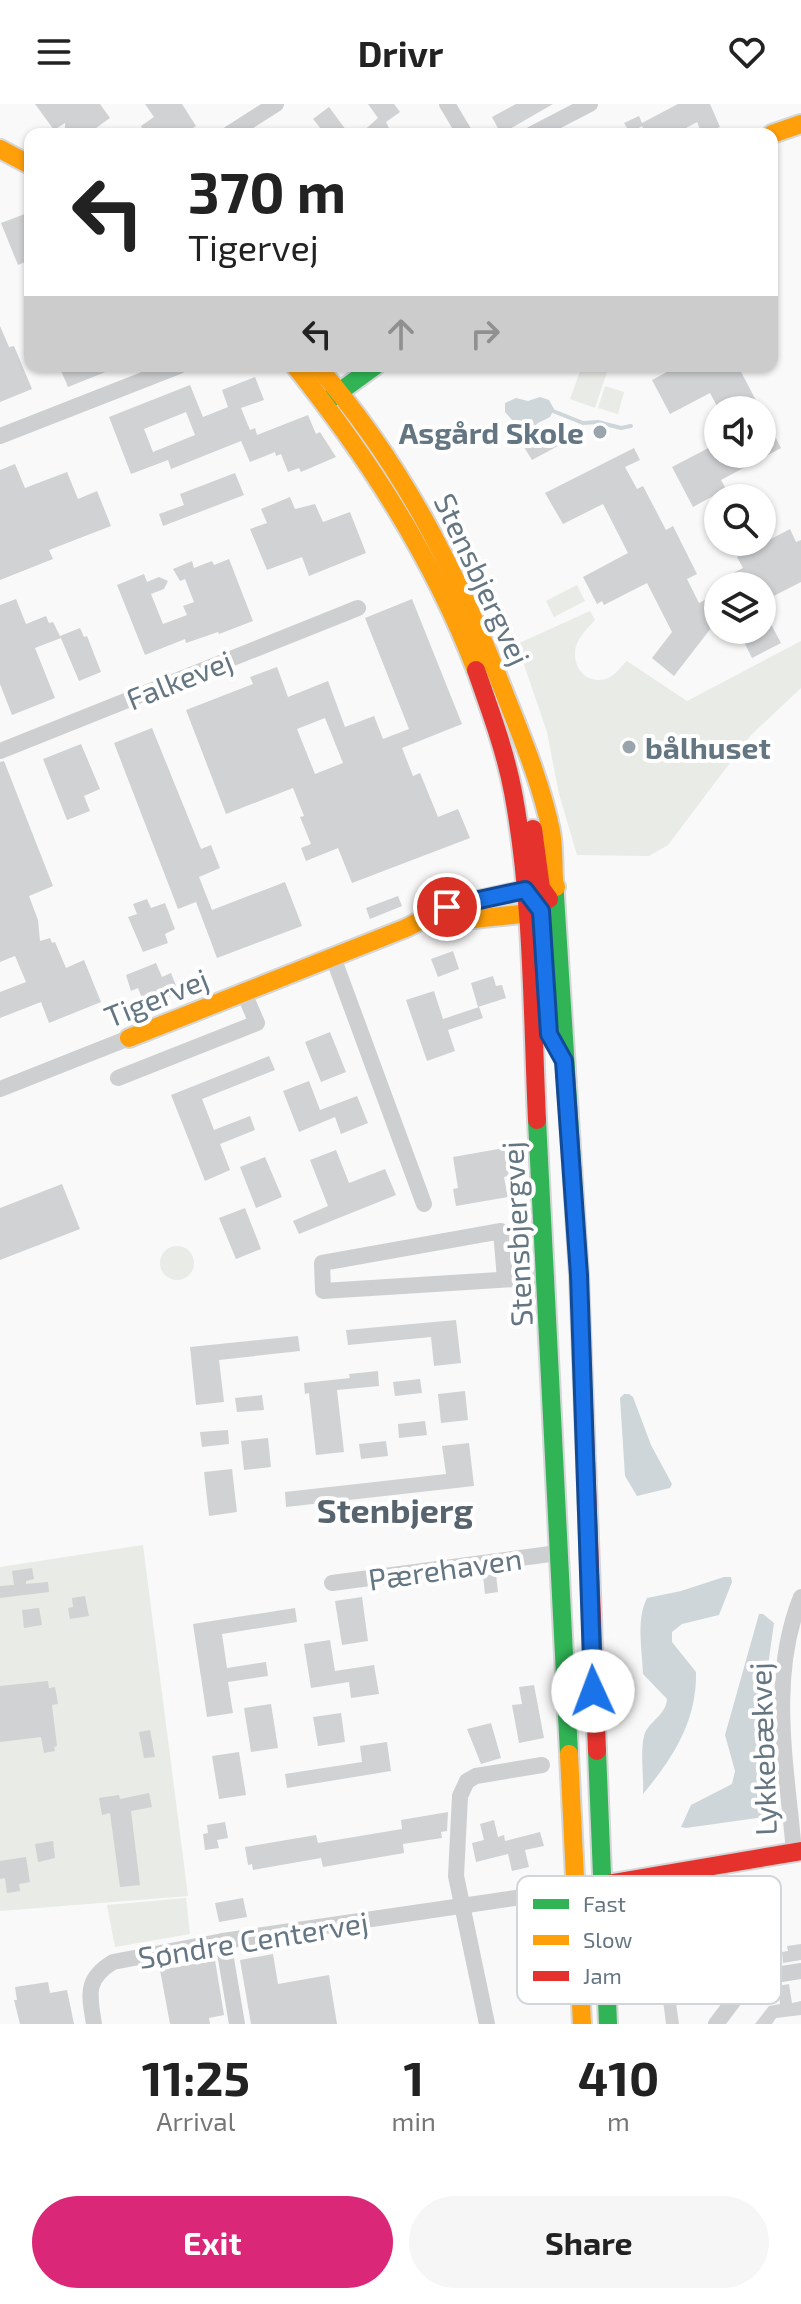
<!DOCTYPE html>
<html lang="en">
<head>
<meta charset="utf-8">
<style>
	body { margin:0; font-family:"Exo 2",sans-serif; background:#f6f6f6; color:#222; height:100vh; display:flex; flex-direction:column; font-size:30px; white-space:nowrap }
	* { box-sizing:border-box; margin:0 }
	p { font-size:26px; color:#767676 }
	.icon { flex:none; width:44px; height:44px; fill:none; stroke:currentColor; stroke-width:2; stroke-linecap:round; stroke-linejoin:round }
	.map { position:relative; height:1920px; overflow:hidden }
	.details { display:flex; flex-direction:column; background:#fff; flex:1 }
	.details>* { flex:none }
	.guide { position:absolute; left:24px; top:24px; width:754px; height:244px; border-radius:16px; box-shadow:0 2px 6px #0004; background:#fff; color:#222; overflow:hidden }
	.controls { position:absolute; left:704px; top:292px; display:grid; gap:16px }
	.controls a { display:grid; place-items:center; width:72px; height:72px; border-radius:50%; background:#fff; box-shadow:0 2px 6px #0004; font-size:40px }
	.pin { position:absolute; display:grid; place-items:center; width:68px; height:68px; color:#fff; margin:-34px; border:4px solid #fff; border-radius:50%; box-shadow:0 2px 8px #0007 }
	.me { position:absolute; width:88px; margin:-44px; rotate:358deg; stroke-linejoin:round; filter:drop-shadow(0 0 6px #0008) }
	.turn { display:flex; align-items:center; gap:28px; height:168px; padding:0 32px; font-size:36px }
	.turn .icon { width:104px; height:104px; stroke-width:2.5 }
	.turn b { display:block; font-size:56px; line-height:68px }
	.lanes { display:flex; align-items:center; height:76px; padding:0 32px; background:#0003; justify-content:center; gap:40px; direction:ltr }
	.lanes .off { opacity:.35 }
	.eta { display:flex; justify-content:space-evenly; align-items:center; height:136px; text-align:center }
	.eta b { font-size:48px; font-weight:700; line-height:56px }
	.cta { display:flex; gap:16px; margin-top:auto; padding:16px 32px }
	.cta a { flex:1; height:92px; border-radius:48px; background:#db2777; color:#fff; font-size:32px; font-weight:700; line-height:92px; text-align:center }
	.cta a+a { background:#f6f6f6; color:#222 }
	header { display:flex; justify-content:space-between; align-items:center; height:104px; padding:0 32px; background:#fff; font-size:36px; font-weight:700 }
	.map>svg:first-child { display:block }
</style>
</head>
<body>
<header><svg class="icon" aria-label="menu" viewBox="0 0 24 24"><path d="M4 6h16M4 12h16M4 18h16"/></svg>Drivr<svg class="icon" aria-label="heart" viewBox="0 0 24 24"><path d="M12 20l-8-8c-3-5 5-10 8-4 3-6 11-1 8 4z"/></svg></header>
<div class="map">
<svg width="801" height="1920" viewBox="0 0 801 1920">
	<rect width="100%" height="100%" fill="#f9f9f9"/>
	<!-- green -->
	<g fill="#e8ebe6">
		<polygon points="582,262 591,262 607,268 595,304 570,295"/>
		<polygon points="605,282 624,288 618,310 598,304"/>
		<polygon points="577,481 585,497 554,513 546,497"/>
		<path d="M590,507L595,516C587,525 575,536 575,548C574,568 590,581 608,574C616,571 621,562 627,557L687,597L801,537V584L751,631L668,741L649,752L577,751L559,690L547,628L517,540Z"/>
		<circle cx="177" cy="1159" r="17"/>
		<polygon points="143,1441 188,1792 0,1807 0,1463"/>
		<polygon points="186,1794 190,1830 115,1843 107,1801"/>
	</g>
	<!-- water -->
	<g fill="#ced6d9">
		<polygon points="540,293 549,296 554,305 550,313 538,319 526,330 518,329 513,317 505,308 505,299 516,294 528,297"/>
		<polygon points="624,1290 629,1290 633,1293 651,1341 672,1380 670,1384 637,1392 625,1372 620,1294"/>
		<path d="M724,1473H731L732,1478L719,1511L682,1520L672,1528V1538L696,1568C697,1617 673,1654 643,1690C644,1672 640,1649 644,1632C648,1617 666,1612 667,1595L643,1570C642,1545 636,1516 647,1494L681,1487Z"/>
		<polygon points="759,1510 763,1510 774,1519 767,1569 766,1615 774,1706 771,1712 686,1724 681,1723 691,1701 732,1680 735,1667 725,1631"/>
	</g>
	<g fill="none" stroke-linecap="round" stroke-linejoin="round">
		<!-- stream -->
		<polyline stroke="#ced6d9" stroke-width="4" points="553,307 583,319 598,318 621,324 631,322"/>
	</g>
	<!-- building -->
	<g fill="#d0d2d3" fill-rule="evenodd">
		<polygon points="35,0 100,0 110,14 89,29 88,27 83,30 65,30 65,19 54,26"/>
		<polygon points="145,0 182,0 196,22 184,30 177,30 173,24 164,30 146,30 141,22 154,13"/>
		<polygon points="368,0 394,0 400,8 386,18 392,30 360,30 378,14"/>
		<polygon points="516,0 553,0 501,30 492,13"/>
		<polygon points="678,0 710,0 720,23 702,30 697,18 675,30 646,30 642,22 630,29 624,19 639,12 642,19"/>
		<polygon points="329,3 349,30 325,30 313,15"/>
		<polygon points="30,108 30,156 18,161 1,119"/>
		<polygon points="0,222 9,243 14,242 32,285 0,298"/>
		<polygon points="59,262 118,262 118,263 68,283"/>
		<polygon points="678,262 738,262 761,306 719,306 710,289 670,310 652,276"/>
		<path d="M255,273L264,296L241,304L250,326L255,324L257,331L308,311L316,330L320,328L336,353L301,368L299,364L288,368L281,350L276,352L275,348L250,358L241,337L171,365L168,356L131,370L109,313L190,281L203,313L228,303L222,286ZM186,308L195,331L153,348L144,325Z"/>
		<polygon points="762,307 781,344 721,376 726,385 693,403 672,363 718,339 718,350 762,350"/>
		<polygon points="561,322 569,336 532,356 524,343"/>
		<polygon points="634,344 640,356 625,363 637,385 643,382 666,426 673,422 697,470 687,475 699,499 718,489 718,515 674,572 652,554 672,528 647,479 604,501 602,497 597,500 583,473 628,449 603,400 563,420 545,389"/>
		<polygon points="15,360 25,384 67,368 78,395 97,387 111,422 49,446 53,455 0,476 0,366"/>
		<polygon points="235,369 244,391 163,422 159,410 184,401 180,390"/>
		<polygon points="290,393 295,405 315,400 323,418 350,408 366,449 309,472 302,453 267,466 250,425 267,419 261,405"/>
		<polygon points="790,425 796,438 801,436 801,478 762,498 762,482 737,482 731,470 743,464 737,453"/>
		<polygon points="229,455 253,517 219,530 218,528 186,539 185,535 145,551 117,481 144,470 147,478 159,473 168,477 164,485 151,490 163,520 187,511 183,502 194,498 185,475 180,477 173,465 192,457 194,464 212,457 214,461"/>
		<polygon points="16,495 26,520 46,512 49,519 53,518 61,534 35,544 55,594 12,611 0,580 0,501"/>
		<path d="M412,495L462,620L402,644L413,672L420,669L438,713L458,705L470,734L352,779L338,744L306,757L301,744L311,740L300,713L304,712L293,684L226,710L186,606L253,580L250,573L277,563L288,593L328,577L345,623L374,612L383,635L409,625L365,514ZM325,614L343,659L315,670L297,625Z"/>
		<polygon points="762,503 781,539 752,554 738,526 762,526"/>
		<polygon points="80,524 84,533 87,532 101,568 79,577 60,532"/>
		<polygon points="152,624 201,745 211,741 220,764 199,773 212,806 285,778 302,822 217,854 196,798 178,805 114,639"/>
		<polygon points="81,640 100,685 84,692 90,707 67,716 43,655"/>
		<polygon points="4,657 53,782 29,792 38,816 40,837 50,834 52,839 55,838 66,864 84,856 101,898 49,919 41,898 0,914 0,888 26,878 15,852 0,858 0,658"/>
		<polygon points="398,792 402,802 370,815 366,804"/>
		<polygon points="147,795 151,804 165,799 175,825 165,830 168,839 143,848 128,813 137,810 133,800"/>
		<polygon points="453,847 459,865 438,873 431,855"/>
		<polygon points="156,859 162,873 171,869 179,889 145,902 138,884 131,887 126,871"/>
		<polygon points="493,872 496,882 502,881 506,894 478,903 471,879"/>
		<polygon points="434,887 443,915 479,903 483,914 448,926 455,947 427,957 406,896"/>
		<polygon points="330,928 346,968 321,978 305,938"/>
		<polygon points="269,952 275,966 202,995 214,1026 250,1012 255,1026 220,1040 230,1066 205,1077 171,991"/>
		<polygon points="309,977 320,1006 357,992 368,1019 341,1030 335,1013 299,1028 283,987"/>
		<polygon points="504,1044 509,1072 504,1073 508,1093 456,1102 453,1085 458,1084 453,1053"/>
		<polygon points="336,1046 349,1079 385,1065 396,1091 299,1130 293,1117 328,1102 310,1056"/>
		<polygon points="265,1053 282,1093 256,1104 240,1063"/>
		<polygon points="62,1080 80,1125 0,1156 0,1104"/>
		<polygon points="245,1104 261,1145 236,1155 219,1114"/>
		<polygon points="456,1216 461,1259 434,1262 431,1233 348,1241 346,1226"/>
		<polygon points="298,1232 300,1247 219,1256 224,1298 196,1301 190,1243"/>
		<polygon points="378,1267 379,1282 337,1286 344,1348 316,1351 309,1289 305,1290 304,1279 350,1274 349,1270"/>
		<polygon points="420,1275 422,1289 395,1292 393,1278"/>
		<polygon points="465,1287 468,1316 441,1319 438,1290"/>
		<polygon points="262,1291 264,1306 237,1308 235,1294"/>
		<polygon points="425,1317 427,1331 399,1334 398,1320"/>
		<polygon points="228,1326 229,1340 202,1343 200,1328"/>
		<polygon points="268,1334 271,1363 244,1366 241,1337"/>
		<polygon points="386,1337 388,1352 361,1355 359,1340"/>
		<polygon points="469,1339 474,1382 286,1403 285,1388 446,1370 442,1342"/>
		<polygon points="232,1365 237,1408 209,1412 204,1368"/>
		<polygon points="32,1464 34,1475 26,1477 26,1480 48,1478 49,1488 0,1494 0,1482 14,1481 12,1467"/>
		<polygon points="496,1470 498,1488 485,1490 483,1472"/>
		<polygon points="85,1492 89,1512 70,1515 68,1504 73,1503 72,1494"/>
		<polygon points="362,1493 368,1537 342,1541 335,1497"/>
		<polygon points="39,1504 42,1521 24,1524 22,1506"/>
		<polygon points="295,1504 297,1518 222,1530 227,1564 266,1558 268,1572 228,1578 233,1609 207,1613 193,1520"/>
		<polygon points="330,1536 335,1567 374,1561 379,1590 351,1594 349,1578 311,1584 304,1540"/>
		<polygon points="48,1577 49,1584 55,1583 58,1600 52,1601 57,1642 54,1643 55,1647 44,1649 41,1633 0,1638 0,1582"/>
		<polygon points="534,1581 544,1634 519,1639 512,1601 522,1600 519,1583"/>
		<polygon points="271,1600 278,1644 251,1648 244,1604"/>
		<polygon points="341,1609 345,1638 318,1642 313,1613"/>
		<polygon points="491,1619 501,1654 481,1660 467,1625"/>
		<polygon points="150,1626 155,1653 144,1654 139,1628"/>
		<polygon points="387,1638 391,1667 287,1684 285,1670 362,1658 360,1642"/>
		<polygon points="239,1648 246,1691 219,1695 212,1652"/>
		<polygon points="149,1689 152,1703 131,1707 140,1781 120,1783 110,1709 102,1711 99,1694 119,1691 120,1695"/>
		<polygon points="448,1708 447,1727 441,1728 442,1734 403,1740 404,1749 323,1763 321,1754 253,1766 252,1760 248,1761 245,1743 316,1731 318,1739 402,1725 401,1716"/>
		<polygon points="494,1716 498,1733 504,1731 505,1737 540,1728 544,1742 525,1746 529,1763 512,1767 508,1750 476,1758 472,1739 484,1736 480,1720"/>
		<polygon points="225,1718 228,1734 217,1736 219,1744 205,1746 203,1730 208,1729 207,1721"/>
		<polygon points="53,1737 55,1754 38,1758 35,1740"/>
		<polygon points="26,1753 30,1778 19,1780 20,1787 7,1789 5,1774 0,1775 0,1757"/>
		<polygon points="243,1794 247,1813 219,1818 215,1799"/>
		<polygon points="746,1824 746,1830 756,1829 760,1862 743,1867 738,1838 713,1842 675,1892 679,1920 666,1920 662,1888 687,1855 683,1852 694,1838 698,1841 706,1829"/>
		<polygon points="801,1840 801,1856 783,1859 782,1848 788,1847 787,1842"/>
		<polygon points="273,1850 278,1880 329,1871 337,1920 251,1920 240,1856"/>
		<polygon points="215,1856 224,1911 209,1914 210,1920 170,1920 160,1866"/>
		<polygon points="48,1878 50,1889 67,1886 74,1920 20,1920 14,1896 17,1896 15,1883"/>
		<polygon points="789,1880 792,1899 801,1897 801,1911 776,1914 772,1920 755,1920 769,1902 780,1900 778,1882"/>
	</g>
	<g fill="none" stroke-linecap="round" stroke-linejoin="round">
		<!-- fast casing -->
		<g stroke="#d5d6d7" stroke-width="22">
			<g id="fast">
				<polyline points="331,294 375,262"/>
				<polyline points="554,776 579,1171 584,1304"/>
				<polyline points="537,1016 569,1650"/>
				<polyline points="597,1647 608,1920"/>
			</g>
		</g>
		<!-- slow casing -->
		<g stroke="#d5d6d7" stroke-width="22">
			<g id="slow">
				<polyline points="772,30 801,20"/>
				<polyline points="0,45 30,61"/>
				<path d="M295,262C369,355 433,454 476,566"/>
				<path d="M317,262C400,357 456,466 502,583C520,629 541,678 551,727C554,743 553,760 554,776"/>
				<polyline points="435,819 540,808"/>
				<polyline points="129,934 406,824 447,803 525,786 556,783"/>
				<polyline points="569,1650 582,1920"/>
			</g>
		</g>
		<!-- jam casing -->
		<g stroke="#d5d6d7" stroke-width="22">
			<g id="jam">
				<path d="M476,566C490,606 505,646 513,688C533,795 532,907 537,1016"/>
				<polyline points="533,725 541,784 549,795"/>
				<polyline points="584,1304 597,1647"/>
				<polyline points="589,1783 801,1747"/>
			</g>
		</g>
		<!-- street -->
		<g stroke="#cecfd0" stroke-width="16">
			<polyline points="447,0 465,30"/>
			<polyline points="229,30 276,0"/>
			<polyline points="532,30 590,0"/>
			<polyline points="0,332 179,262"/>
			<polyline points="0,647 358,504"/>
			<polyline points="333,853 424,1100"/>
			<polyline points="118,974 257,919 244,889"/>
			<polyline points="0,985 129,934"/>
			<path d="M505,1175L501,1127L322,1159L323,1187C398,1182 472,1178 547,1173"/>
			<polyline points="332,1479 558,1449"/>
			<path d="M794,1748C787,1664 768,1574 801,1493"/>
			<polyline points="223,1837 237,1920"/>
			<path d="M94,1920C89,1890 85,1875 113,1858L223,1837L576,1785"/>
			<polyline points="487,1920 456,1772 460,1692 467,1677 476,1672 542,1661"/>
			<polyline points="716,1920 750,1875 801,1867"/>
		</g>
		<!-- fast -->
		<use href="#fast" stroke="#30b455" stroke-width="18"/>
		<!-- slow -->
		<use href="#slow" stroke="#ff9f0a" stroke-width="18"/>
		<!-- jam -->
		<use href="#jam" stroke="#e5322d" stroke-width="18"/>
	</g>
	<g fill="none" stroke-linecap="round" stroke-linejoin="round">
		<!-- route casing -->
		<g stroke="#114b97" stroke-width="20">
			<polyline id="route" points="447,803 525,786 541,807 549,930 564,957 579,1171 593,1587"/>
		</g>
		<!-- route -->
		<use href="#route" stroke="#1a73e8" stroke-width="14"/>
	</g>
	<!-- markers -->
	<g fill="#99a4ac" stroke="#fff" stroke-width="3">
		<circle cx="600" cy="328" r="8"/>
		<circle cx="629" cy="643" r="8"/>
	</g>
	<g text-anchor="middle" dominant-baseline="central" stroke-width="8" stroke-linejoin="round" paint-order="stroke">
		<!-- poi labels -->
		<g font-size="30" font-weight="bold" fill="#657683" stroke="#fff" text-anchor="end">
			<text x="584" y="328">Asgård Skole</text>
			<text x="645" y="643" text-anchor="start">bålhuset</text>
		</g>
		<!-- street labels -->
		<g font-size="30" fill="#657683" stroke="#fff">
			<text transform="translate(483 475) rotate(65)">Stensbjergvej</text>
			<text transform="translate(179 575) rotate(-22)">Falkevej</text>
			<text transform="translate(156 893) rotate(-22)">Tigervej</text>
			<text transform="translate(516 1130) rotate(-93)">Stensbjergvej</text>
			<text transform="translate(445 1464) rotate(-8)">Pærehaven</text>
			<text transform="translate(762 1645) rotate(-92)">Lykkebækvej</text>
			<text transform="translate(253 1835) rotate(-9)">Søndre Centervej</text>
		</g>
		<!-- quarter labels -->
		<g font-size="34" font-weight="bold" fill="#57646e" stroke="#fff">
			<text x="395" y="1405">Stenbjerg</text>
		</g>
	</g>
	<!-- legend -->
	<rect x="517" y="1772" width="264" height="128" rx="12" fill="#fff" stroke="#d1d6da" stroke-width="2"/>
	<rect x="533" y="1795" width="36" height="10" fill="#30b455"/>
	<rect x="533" y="1831" width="36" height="10" fill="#ff9f0a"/>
	<rect x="533" y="1867" width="36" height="10" fill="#e5322d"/>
	<g font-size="22" fill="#657683">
		<text x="583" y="1808">Fast</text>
		<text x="583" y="1844">Slow</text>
		<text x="583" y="1880">Jam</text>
	</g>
</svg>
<div class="controls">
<a><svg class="icon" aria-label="sound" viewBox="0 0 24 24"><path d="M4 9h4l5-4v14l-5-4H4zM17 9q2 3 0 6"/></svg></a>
<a><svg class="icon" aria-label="search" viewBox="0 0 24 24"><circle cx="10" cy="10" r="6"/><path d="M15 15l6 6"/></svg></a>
<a><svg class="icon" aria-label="layers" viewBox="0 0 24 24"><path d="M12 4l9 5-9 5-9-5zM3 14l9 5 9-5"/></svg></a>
</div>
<div class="pin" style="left:447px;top:803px;background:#d93025"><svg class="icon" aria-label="arrive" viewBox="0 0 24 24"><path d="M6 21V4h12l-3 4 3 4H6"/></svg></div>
<svg class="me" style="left:593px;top:1587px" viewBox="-20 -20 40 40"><circle r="19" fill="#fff"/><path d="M0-13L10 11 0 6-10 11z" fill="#1a73e8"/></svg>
<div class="guide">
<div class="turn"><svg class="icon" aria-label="left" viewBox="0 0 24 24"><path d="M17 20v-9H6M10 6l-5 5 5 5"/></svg><div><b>370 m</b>Tigervej</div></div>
<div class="lanes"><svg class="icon" aria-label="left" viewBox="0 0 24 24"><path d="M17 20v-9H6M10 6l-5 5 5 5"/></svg><svg class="icon off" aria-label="ahead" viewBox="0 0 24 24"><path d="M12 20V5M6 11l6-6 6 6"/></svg><svg class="icon off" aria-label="right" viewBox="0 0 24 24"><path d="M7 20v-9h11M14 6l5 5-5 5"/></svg></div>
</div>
</div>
<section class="details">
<div class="eta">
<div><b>11:25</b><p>Arrival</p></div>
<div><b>1</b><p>min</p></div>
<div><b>410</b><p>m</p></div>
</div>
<div class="cta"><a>Exit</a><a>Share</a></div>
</section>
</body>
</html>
